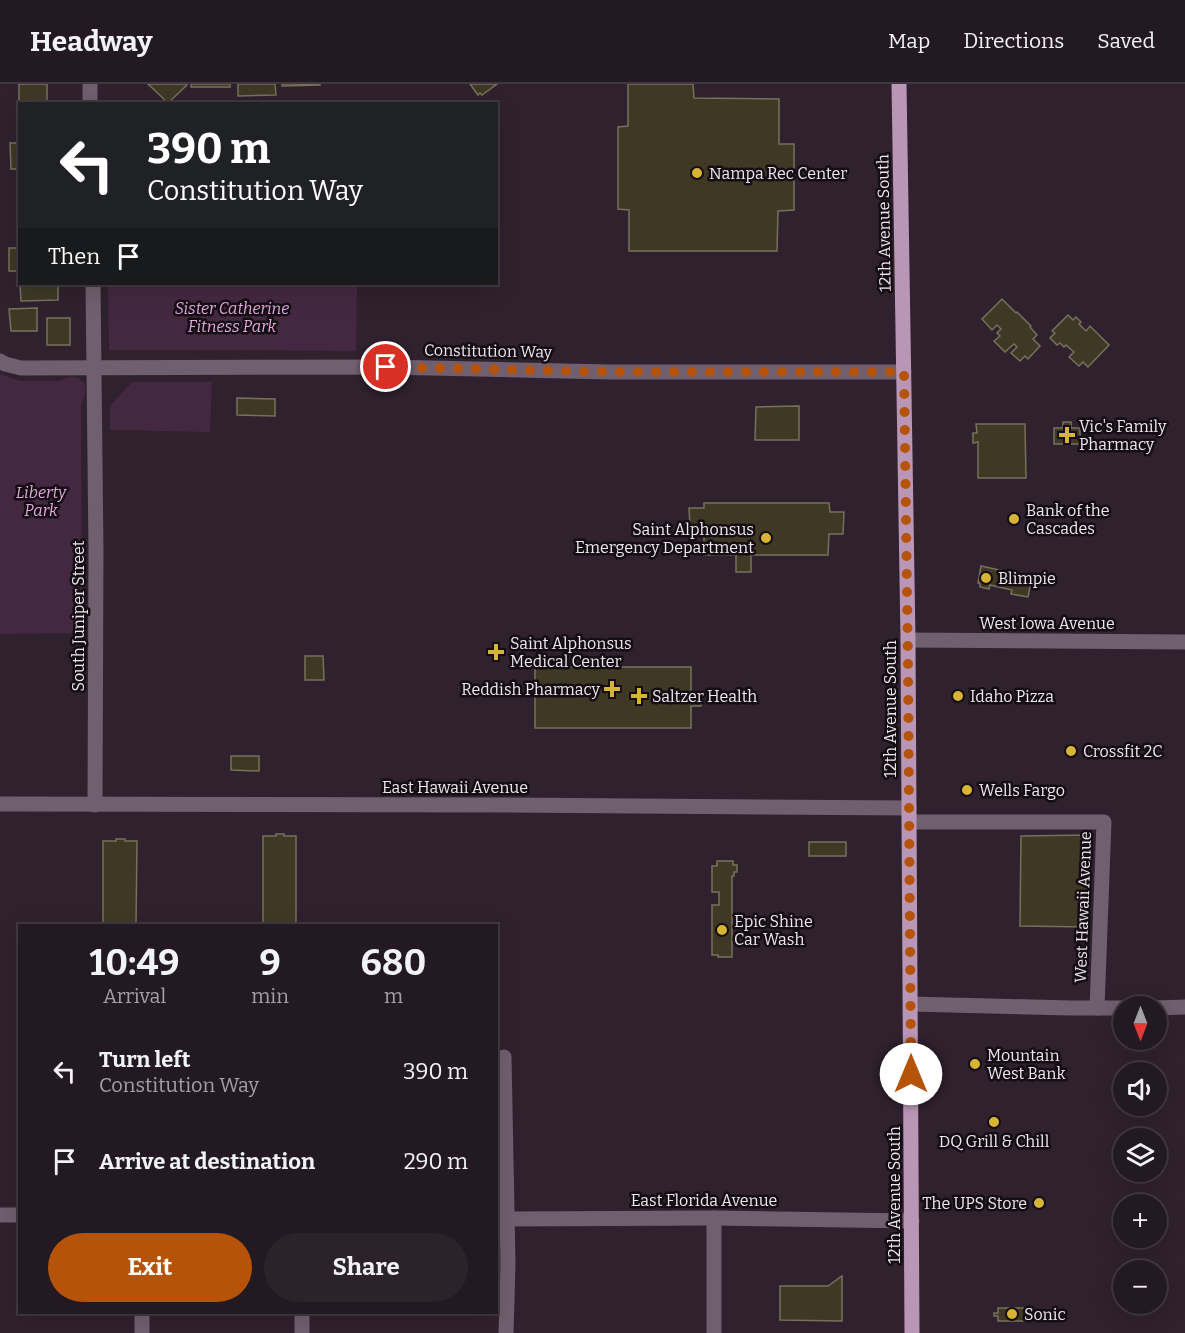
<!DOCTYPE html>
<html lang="en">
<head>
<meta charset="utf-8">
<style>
	body { margin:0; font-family:Bitter,serif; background:#2b222a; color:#f1f3f6; height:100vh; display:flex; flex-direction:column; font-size:22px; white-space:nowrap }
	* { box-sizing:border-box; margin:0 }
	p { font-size:20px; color:#a3a0a5 }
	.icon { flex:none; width:33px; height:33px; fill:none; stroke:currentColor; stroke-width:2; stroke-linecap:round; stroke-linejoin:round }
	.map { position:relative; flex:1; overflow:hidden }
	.sheet { position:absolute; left:18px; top:840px; width:480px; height:390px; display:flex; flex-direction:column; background:#231922; border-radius:0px; box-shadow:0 6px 24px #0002,0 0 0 2px #403840 }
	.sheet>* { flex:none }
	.hud { position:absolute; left:18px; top:18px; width:480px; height:183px; border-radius:0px; box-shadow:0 6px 24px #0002,0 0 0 2px #403840; background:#202124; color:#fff; overflow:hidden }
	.needle { width:39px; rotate:180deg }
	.fabs { position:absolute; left:1113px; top:912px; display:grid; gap:12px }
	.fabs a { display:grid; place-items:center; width:54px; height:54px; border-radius:50%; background:#231922; box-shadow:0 6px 24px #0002,0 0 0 2px #403840; font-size:30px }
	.pin { position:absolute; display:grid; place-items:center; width:51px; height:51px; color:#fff; margin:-26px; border:3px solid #fff; border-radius:50%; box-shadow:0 2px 6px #0007 }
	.me { position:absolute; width:66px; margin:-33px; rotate:0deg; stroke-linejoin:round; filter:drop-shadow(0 0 4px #0008) }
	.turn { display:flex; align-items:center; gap:21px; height:126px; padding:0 30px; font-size:27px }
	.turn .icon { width:78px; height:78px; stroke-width:2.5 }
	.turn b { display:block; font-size:42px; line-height:51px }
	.then { display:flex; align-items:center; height:57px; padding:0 30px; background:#0003; gap:12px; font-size:22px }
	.eta { display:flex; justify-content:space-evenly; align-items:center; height:102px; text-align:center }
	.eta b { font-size:36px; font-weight:700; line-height:42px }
	.button { display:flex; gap:12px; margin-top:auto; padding:12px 30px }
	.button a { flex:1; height:69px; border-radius:36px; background:#b45309; color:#fff; font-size:24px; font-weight:700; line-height:69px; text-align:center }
	.button a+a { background:#2b222a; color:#f1f3f6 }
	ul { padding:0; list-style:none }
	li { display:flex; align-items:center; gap:18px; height:90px; padding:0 30px }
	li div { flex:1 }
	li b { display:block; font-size:22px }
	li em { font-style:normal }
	header { display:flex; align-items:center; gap:36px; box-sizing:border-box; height:84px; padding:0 30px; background:#231922; border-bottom:2px solid #403840 }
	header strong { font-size:28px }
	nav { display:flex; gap:33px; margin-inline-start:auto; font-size:21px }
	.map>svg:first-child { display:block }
</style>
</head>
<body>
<header>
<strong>Headway</strong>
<nav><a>Map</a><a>Directions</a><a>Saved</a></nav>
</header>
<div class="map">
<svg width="1185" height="1249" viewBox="0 0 1185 1249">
	<rect width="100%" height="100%" fill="#2f212e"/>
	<!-- green -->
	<g fill="#442841">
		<polygon points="108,200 357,200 356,267 109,266"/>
		<polygon points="0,290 20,297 59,297 68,293 78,294 84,299 85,303 85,309 81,321 82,549 0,550"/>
		<polygon points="132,298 212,298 210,348 110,346 110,322"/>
	</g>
	<!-- building -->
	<g fill="#3e3825" stroke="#77715c" stroke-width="1.5">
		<polygon points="19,0 47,0 47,20 20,20 19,35"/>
		<polygon points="148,0 186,0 187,1 168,19"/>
		<rect x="191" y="0" width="39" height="3"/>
		<polygon points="238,0 275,0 276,11 238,12"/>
		<polygon points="282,0 320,0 320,1 282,2"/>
		<polygon points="470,0 497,0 482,11 480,9 478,11"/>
		<polygon points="628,0 693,0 694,14 779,15 779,60 794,60 794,126 778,127 777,167 629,167 629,126 618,125 618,43 628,42"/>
		<polygon points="10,59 20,59 20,85 11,85"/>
		<rect x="9" y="164" width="11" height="23"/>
		<polygon points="20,200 58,200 58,216 21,217"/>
		<polygon points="1002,215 1016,229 1017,228 1031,242 1030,243 1037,251 1033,255 1040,262 1028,275 1025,272 1020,277 1011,269 1017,263 1014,260 1005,268 994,257 1000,252 997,249 1001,245 997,241 992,246 982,235"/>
		<polygon points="37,224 37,247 11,247 9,225"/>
		<polygon points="1068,231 1073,236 1076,233 1081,238 1079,240 1086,247 1090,242 1109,261 1088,283 1083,278 1079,282 1069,273 1074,268 1066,261 1064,263 1060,259 1057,261 1050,254 1055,249 1052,247"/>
		<rect x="47" y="234" width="23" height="27"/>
		<polygon points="237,314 275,315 275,332 237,331"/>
		<polygon points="799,322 799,356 755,356 756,323"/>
		<polygon points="1063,338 1071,338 1071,344 1080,344 1080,360 1054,360 1054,344 1063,344"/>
		<polygon points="976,340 1025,340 1026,394 978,394 978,358 973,359 973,349 977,349"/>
		<polygon points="704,419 829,419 830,428 844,428 843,450 829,450 828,471 751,471 751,488 736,488 736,471 704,471 704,443 690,443 689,424 704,424"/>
		<polygon points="981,482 1032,493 1028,513 1011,510 1012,506 990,501 989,505 980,503 980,499 978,499"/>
		<polygon points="305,572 323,572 324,596 305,596"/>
		<polygon points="535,583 691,583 691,608 701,608 701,622 691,622 691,644 535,644"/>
		<polygon points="231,672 259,672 259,687 231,686"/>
		<polygon points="276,750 284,750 284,752 296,752 296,842 263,842 263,752 276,752"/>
		<polygon points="1088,751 1088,843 1020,842 1021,752"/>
		<polygon points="116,755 125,755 125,757 137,757 136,842 103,842 103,757 116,757"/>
		<rect x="809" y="758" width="37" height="14"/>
		<polygon points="717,777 733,777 733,781 737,781 737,788 734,788 734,792 732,792 732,873 718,873 718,871 712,871 712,821 719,821 719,808 712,808 712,782 717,782"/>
		<polygon points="842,1192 842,1237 780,1236 780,1202 828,1202"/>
		<polygon points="998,1224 1031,1224 1030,1237 998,1237 998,1232 994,1232 994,1229 998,1229"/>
	</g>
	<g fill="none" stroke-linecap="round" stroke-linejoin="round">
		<!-- minor -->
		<g stroke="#705f6e" stroke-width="15">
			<polyline points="90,0 90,20"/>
			<polyline points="93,200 96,466 95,721"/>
			<polyline points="0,277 5,280 21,284 385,283 610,288 904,288"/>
			<polyline points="908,556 1185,558"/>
			<polyline points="0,720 505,721 909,724"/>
			<polyline points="909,738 1104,738 1097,924"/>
			<polyline points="911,920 1071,924 1124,924"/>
			<polyline points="1156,924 1185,923"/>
			<polyline points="504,973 508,1180 506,1249"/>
			<polyline points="0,1131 20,1131"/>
			<polyline points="496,1135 714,1134 912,1137"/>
			<polyline points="302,1228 302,1249"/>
			<polyline points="142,1249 142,1228"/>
			<polyline points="714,1249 714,1134"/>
		</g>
		<!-- major -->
		<polyline stroke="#b996b5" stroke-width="15" points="899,0 908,556 912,1249"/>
	</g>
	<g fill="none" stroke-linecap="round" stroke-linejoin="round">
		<!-- route -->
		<polyline stroke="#b45309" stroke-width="10" stroke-dasharray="0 18" points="386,283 610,288 904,288 908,580 911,990"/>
	</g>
	<!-- markers -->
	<g fill="#d8b434" stroke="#140d13" stroke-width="2">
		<circle cx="697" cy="89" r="6"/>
		<path d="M1064 342h6v6h6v6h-6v6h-6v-6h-6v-6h6z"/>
		<circle cx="1014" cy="435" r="6"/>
		<circle cx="766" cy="454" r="6"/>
		<circle cx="986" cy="494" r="6"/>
		<path d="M493 559h6v6h6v6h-6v6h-6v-6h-6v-6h6z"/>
		<path d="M609 596h6v6h6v6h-6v6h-6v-6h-6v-6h6z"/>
		<path d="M636 603h6v6h6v6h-6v6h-6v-6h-6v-6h6z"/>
		<circle cx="958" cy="612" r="6"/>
		<circle cx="1071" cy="667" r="6"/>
		<circle cx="967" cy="706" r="6"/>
		<circle cx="722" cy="846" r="6"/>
		<circle cx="975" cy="980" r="6"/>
		<circle cx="994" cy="1038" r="6"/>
		<circle cx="1039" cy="1119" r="6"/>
		<circle cx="1012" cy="1230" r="6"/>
	</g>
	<g text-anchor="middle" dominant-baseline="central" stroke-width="5" stroke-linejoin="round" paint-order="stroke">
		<!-- poi labels -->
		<g font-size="16" fill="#f0e6ee" stroke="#140d13" text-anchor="start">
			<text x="709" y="89">Nampa Rec Center</text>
			<text x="1079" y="342">Vic's Family<tspan x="1079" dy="18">Pharmacy</tspan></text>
			<text x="1026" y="426">Bank of the<tspan x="1026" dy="18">Cascades</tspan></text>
			<text x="754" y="445" text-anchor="end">Saint Alphonsus<tspan x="754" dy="18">Emergency Department</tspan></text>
			<text x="998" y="494">Blimpie</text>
			<text x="510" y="559">Saint Alphonsus<tspan x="510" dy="18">Medical Center</tspan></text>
			<text x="600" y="605" text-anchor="end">Reddish Pharmacy</text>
			<text x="652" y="612">Saltzer Health</text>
			<text x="970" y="612">Idaho Pizza</text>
			<text x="1083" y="667">Crossfit 2C</text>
			<text x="979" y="706">Wells Fargo</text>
			<text x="734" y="837">Epic Shine<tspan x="734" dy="18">Car Wash</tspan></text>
			<text x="987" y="971">Mountain<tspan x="987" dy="18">West Bank</tspan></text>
			<text x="994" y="1057" text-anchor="middle">DQ Grill &amp; Chill</text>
			<text x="1027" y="1119" text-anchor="end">The UPS Store</text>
			<text x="1024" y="1230">Sonic</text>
		</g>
		<!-- street labels -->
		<g font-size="16" fill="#f0e6ee" stroke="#140d13">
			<text transform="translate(884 139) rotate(-91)">12th Avenue South</text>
			<text transform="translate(488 267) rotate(1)">Constitution Way</text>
			<text transform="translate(78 532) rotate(-90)">South Juniper Street</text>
			<text x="1047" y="539">West Iowa Avenue</text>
			<text transform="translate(890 625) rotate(-90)">12th Avenue South</text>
			<text x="455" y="703">East Hawaii Avenue</text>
			<text transform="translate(1083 823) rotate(-88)">West Hawaii Avenue</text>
			<text transform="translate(894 1111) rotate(-90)">12th Avenue South</text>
			<text x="704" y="1116">East Florida Avenue</text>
		</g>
		<!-- park labels -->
		<g font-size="16" font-style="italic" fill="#e3a7dd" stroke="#140d13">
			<text x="232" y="224">Sister Catherine<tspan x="232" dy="18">Fitness Park</tspan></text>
			<text x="41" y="408">Liberty<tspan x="41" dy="18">Park</tspan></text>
		</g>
	</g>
</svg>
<div class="fabs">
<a><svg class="needle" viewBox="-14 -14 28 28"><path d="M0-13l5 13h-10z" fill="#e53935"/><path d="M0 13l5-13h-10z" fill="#a3a0a5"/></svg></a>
<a><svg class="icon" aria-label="sound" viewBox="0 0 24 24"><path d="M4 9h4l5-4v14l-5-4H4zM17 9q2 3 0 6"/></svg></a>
<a><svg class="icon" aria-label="layers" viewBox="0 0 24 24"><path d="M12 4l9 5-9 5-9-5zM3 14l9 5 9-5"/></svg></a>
<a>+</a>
<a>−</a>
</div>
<div class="pin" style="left:386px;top:283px;background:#d93025"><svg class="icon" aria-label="arrive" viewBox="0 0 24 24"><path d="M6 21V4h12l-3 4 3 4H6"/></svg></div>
<svg class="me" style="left:911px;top:990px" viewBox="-20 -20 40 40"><circle r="19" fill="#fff"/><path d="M0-13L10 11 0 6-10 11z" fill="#b45309"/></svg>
<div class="hud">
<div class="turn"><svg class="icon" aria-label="left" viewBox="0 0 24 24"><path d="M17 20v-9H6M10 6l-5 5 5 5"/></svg><div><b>390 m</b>Constitution Way</div></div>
<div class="then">Then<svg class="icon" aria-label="arrive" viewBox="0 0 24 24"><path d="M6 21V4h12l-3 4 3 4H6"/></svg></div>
</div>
<section class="sheet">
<div class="eta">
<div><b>10:49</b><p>Arrival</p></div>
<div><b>9</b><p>min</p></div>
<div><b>680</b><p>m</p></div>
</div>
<ul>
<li><svg class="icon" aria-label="left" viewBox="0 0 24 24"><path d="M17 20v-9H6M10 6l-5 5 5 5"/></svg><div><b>Turn left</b><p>Constitution Way</p></div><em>390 m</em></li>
<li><svg class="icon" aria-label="arrive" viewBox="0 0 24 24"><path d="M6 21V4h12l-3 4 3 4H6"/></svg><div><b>Arrive at destination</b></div><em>290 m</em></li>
</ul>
<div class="button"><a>Exit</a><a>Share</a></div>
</section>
</div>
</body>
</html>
